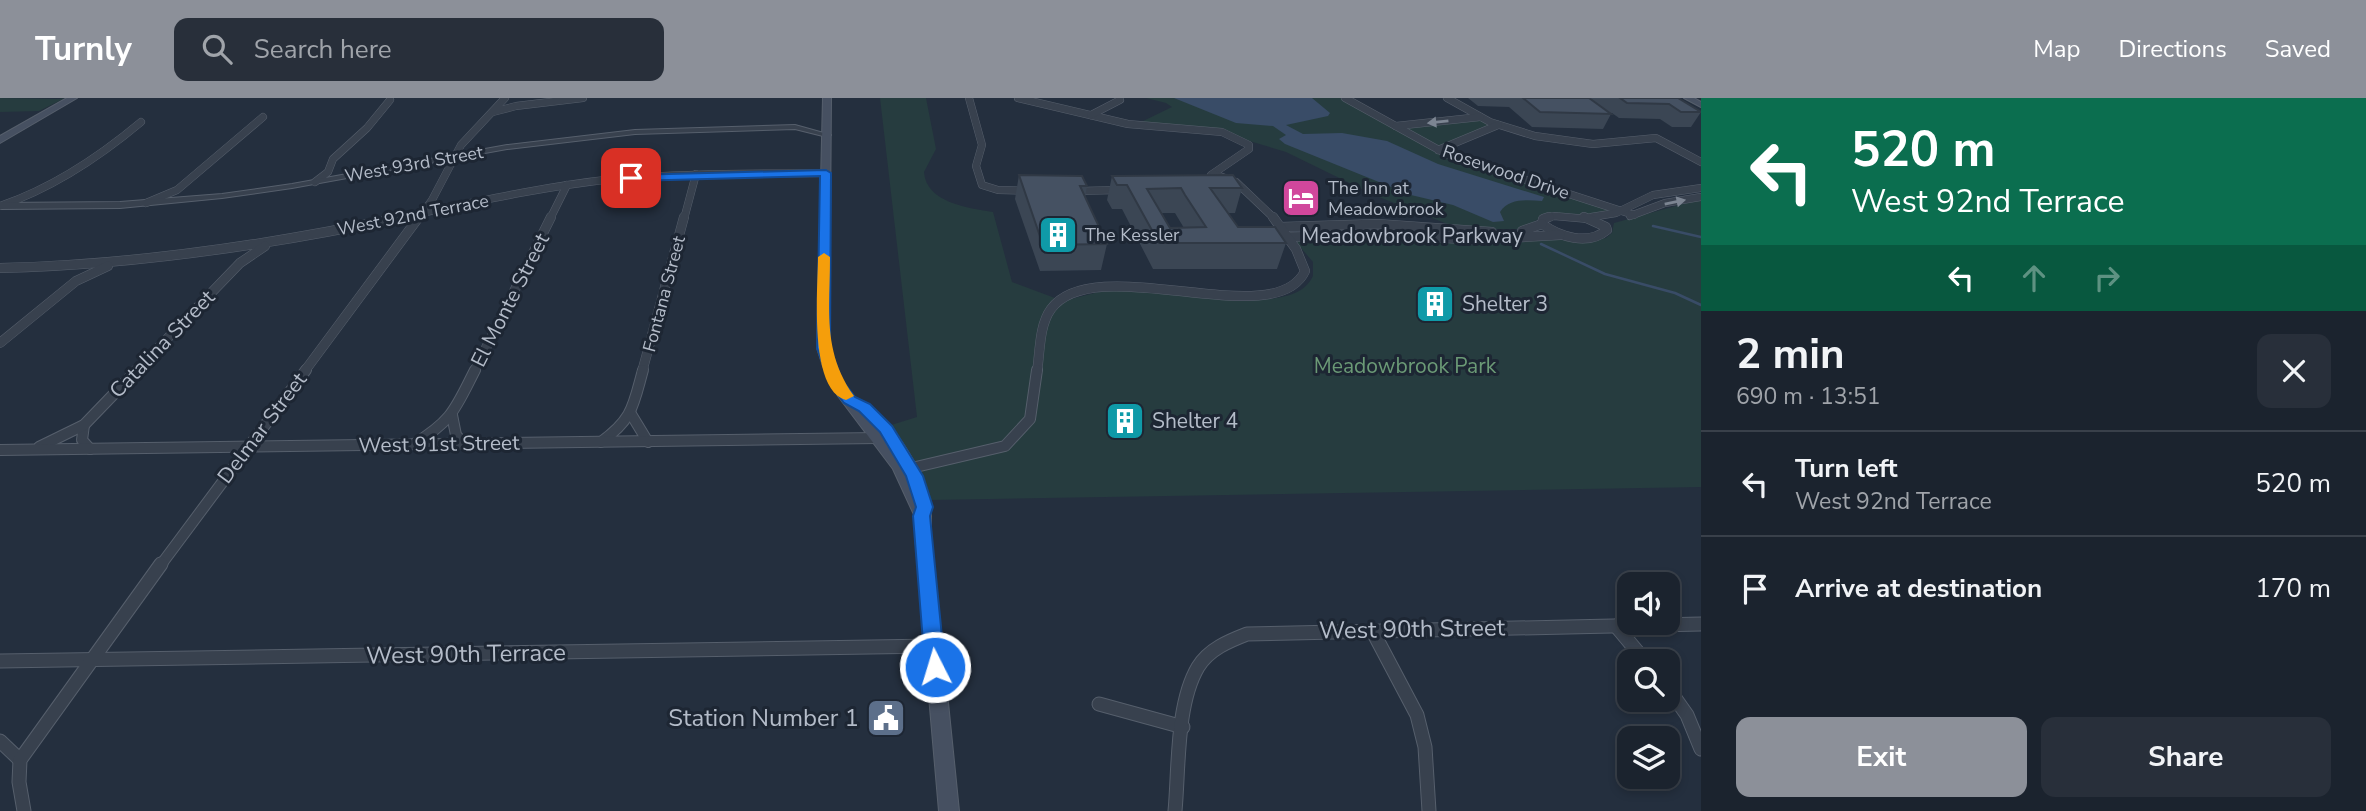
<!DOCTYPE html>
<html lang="en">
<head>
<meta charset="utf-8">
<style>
	body { margin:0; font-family:"Nunito Sans",sans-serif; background:#282f3a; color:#f1f3f6; height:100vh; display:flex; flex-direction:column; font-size:26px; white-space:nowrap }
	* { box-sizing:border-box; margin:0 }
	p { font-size:23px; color:#a0a4aa }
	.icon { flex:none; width:38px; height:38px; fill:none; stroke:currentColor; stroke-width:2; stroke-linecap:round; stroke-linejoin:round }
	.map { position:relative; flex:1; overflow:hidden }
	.details { display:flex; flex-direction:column; background:#1b232e; width:665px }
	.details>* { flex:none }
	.hud { background:#0b6e4f; color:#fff; overflow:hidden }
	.controls { position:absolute; left:1617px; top:474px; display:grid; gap:14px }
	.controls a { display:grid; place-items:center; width:63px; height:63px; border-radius:14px; background:#1b232e; box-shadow:0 4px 10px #0003,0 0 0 2px #39404a; font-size:35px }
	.pin { position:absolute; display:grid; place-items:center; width:60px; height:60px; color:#fff; margin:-30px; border-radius:14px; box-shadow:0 4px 10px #0006 }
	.me { position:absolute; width:77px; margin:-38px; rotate:355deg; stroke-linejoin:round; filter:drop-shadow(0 0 5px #0008) }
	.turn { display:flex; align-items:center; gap:24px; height:147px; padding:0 35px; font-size:32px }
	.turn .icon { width:91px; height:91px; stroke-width:2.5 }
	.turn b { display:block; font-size:49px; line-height:60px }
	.lanes { display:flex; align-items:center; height:66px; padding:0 35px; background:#0003; justify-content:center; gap:35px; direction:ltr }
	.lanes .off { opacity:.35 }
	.round { display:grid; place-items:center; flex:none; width:74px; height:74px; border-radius:14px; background:#282f3a }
	.head { display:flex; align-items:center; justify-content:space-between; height:119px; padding:0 35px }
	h1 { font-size:42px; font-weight:700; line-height:52px }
	.button { display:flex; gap:14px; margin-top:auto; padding:14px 35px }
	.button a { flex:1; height:80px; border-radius:14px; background:#8c9099; color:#fff; font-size:28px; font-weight:700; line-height:80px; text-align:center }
	.button a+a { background:#282f3a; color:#f1f3f6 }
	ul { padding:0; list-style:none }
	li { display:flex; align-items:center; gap:21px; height:105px; padding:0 35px; border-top:2px solid #39404a }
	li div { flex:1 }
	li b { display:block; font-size:26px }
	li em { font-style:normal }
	header { display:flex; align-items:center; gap:42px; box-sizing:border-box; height:98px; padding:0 35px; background:#8c9099; color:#fff }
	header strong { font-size:33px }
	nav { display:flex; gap:38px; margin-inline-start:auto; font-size:24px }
	.search { width:490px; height:63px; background:#282f3a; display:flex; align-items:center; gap:18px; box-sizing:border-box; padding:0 24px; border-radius:14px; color:#a0a4aa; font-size:26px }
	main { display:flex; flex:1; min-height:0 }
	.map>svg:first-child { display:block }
</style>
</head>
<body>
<header>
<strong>Turnly</strong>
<div class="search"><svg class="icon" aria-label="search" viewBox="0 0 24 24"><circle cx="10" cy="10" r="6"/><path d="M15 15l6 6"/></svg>Search here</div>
<nav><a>Map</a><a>Directions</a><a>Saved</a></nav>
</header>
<main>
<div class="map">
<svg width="1701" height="713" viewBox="0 0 1701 713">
	<rect width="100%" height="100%" fill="#242f3e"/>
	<!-- green -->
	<g fill="#263c3f">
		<polygon points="0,0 59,1 65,0 39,13 0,14"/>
		<path d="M880,0H926L936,51L924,74C926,105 969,110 993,114L1012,184L1063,203L1111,191L1258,202C1278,200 1303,199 1313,178V164L1296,144L1300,141L1539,139L1593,142L1606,140L1612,135L1614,125L1701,101V389L929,402L910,357L888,328L917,319Z"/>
		<polygon points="1146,0 1342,0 1440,55 1611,113 1589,117 1563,115 1540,120 1521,131 1460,131 1374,97 1286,54 1203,29 1137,26 1172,9 1166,5"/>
		<polygon points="1481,22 1491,27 1440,49 1405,29"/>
	</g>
	<!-- water -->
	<path fill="#394c67" d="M1174,0H1312L1330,15L1328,18L1286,27L1303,36L1342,35L1387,43L1438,66L1544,99L1542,103C1527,102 1509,100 1500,114L1504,123L1493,124L1453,107L1411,97L1285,46L1279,41L1286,37L1273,28L1236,25Z"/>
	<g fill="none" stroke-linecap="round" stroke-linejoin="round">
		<!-- stream -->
		<g stroke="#394c67" stroke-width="2.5">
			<polyline points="1653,128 1701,139"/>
			<polyline points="1541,146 1605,176 1675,195 1701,207"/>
		</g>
		<!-- minor-far3 casing -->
		<g stroke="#565f6c" stroke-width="8">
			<g id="minor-far3">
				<polyline points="969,0 982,47 976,68 982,87 998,92 1031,93"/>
				<polyline points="1018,0 1128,26 1222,34 1249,47 1249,51 1211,77"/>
				<polyline points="1345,0 1448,57 1634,117"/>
				<polyline points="1447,0 1490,24 1535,38 1593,46 1656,40 1701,64"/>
				<polyline points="493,14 516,8 583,0"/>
				<polyline points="1091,17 1120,2"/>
				<polyline points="1396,28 1480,19"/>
				<polyline points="1438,52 1498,27"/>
				<polyline points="1214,76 1236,84 1275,121"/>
				<polyline points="315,84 328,74 333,61 367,30 390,2"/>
				<polyline points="1075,93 1122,92"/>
				<polyline points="146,105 177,92 263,19"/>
				<path d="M0,108C53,90 98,60 141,24"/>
				<polyline points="1630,118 1665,105 1701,99"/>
				<polyline points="1591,119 1616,115 1653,97 1701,90"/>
				<path d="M393,121C466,106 539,89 613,81C684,75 755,76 826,75"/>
				<polyline points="418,121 432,102 461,47 505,0"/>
				<polyline points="550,121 567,87"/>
				<polyline points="684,121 696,76"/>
				<polyline points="1543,121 1554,118 1588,121"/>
			</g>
		</g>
		<!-- minor-far2 casing -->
		<g stroke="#565f6c" stroke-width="10">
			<g id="minor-far2">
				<path d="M1549,119L1543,121L1542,126C1560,139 1588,148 1607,132L1606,129L1584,119"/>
				<polyline points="1280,129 1378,126 1492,134"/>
				<polyline points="1522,133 1542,126"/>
				<polyline points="1287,139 1389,136 1474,142 1560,137"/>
				<path d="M0,170C136,167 269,147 402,119"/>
				<polyline points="0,245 76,183 108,168"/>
				<polyline points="135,274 240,165 265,148"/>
				<polyline points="304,274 419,119"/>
				<polyline points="474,274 551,119"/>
				<polyline points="642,274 684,119"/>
				<path d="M1037,274C1040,255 1039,227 1051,211C1095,151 1275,237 1305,173L1296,151L1273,119"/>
			</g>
		</g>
		<!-- minor-far1 casing -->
		<g stroke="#565f6c" stroke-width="12">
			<g id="minor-far1">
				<polyline points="631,316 648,344"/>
				<polyline points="452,317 456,337 464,346"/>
				<polyline points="84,327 82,342 90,351"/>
				<path d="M601,344C633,321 633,308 643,272"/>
				<path d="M414,346C453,322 455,311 475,272"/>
				<polyline points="39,349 84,327 137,272"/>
				<polyline points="0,352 878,340"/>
				<polyline points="903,372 1005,348 1030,321 1037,272"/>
				<polyline points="160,468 306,272"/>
			</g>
		</g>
		<!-- minor casing -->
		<g stroke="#565f6c" stroke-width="15">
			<g id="minor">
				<polyline points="1616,528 1646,564"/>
				<polyline points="1372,532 1417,617 1425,649 1429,713"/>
				<polyline points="0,563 933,548"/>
				<polyline points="1668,590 1687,617 1701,651"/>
				<polyline points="1099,606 1183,629"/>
				<polyline points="0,643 20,662"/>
				<polyline points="24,713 19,684 20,662 161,466"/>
				<path d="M1175,713C1179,670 1176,606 1198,569C1209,551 1229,543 1247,536L1701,526"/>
			</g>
		</g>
		<!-- tertiary casing -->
		<g stroke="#565f6c" stroke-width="2">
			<polygon id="tertiary" points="795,27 831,37 827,39 795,31 635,36 507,51 292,90 222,100 120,110 0,111 0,105 120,104 222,96 292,86 507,47 635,32"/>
		</g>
		<!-- secondary casing -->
		<g stroke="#565f6c" stroke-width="2">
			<g id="secondary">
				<polygon points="67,0 77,0 0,45 0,38"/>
				<path d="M823,0H831L829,250C834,265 840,283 850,295C856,303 869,308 877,315C895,331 908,352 919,373L917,376L910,377L923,407L929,408L931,412V437L959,713H939L915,437L916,421L893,371L838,298L823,268L817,250Z"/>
				<polygon points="1684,0 1694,0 1701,4 1701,9"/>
			</g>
		</g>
		<!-- minor-far3 -->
		<use href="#minor-far3" stroke="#38414e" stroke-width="7"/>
		<!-- minor-far2 -->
		<use href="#minor-far2" stroke="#38414e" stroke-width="9"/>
		<!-- minor-far1 -->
		<use href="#minor-far1" stroke="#38414e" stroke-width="10"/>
		<!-- minor -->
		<use href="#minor" stroke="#38414e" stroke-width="13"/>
		<!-- tertiary -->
		<use href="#tertiary" fill="#38414e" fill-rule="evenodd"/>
		<!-- secondary -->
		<use href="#secondary" fill="#465061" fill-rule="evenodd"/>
	</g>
	<!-- wall -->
	<g fill="#3b4654" fill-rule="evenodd">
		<polygon points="1468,0 1678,0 1701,14 1691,29 1672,29 1660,21 1619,20 1612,15 1610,15 1611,16 1603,31 1532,29 1509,9 1478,8"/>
		<polygon points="1019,77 1087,88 1085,100 1107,146 1101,172 1040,173 1015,101"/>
		<path d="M1112,78L1242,90L1235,115H1228L1238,129L1286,145L1277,171H1153L1122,111H1112L1107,102ZM1162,115H1175L1184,130H1170Z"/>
		<polygon points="1433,190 1447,203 1442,212 1431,210 1429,200"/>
	</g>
	<!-- building -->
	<g fill="#455162" stroke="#303945" stroke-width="2" fill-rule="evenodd">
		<polygon points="1523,0 1589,0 1611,16 1540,14"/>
		<polygon points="1620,0 1678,0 1701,14 1681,14 1669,6 1627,5"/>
		<polygon points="1019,77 1082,78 1087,88 1080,88 1107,146 1043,147"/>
		<path d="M1233,77L1242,90H1210L1238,129H1275L1286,145H1159L1127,87H1117L1112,78ZM1181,90L1185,97L1206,129L1170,130L1147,91Z"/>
		<polygon points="1433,190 1444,192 1447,203 1436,201"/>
	</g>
	<!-- one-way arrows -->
	<defs><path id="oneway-solid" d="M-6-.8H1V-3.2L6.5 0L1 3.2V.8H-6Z" transform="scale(1.75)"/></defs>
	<g fill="#7c8592">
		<use href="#oneway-solid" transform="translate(1438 24) rotate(174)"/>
		<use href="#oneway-solid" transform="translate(1675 104) rotate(-11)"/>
	</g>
	<!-- route -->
	<polygon fill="#1a73e8" stroke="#114b97" stroke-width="2" points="826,72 831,75 830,250 842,282 855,299 870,306 892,328 923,378 933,409 930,418 945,569 942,575 935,578 928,575 925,569 913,418 916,409 906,378 880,334 859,313 844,305 830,286 817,250 820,78 631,83 626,80 631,77"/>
	<!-- slow -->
	<path fill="#f59e0b" d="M824,155L830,159C830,211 822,253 854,298L846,302C808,292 818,189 818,159Z"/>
	<!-- icons -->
	<defs>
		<g id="hotel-square" transform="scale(2.0125)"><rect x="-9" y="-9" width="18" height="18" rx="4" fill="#d1479c" stroke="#1d2633"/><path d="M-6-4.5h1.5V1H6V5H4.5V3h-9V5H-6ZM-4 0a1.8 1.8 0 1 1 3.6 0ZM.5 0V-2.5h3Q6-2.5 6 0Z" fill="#fff"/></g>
		<g id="building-square" transform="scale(2.0125)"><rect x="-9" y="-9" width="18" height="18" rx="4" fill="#0f9aa8" stroke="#1d2633"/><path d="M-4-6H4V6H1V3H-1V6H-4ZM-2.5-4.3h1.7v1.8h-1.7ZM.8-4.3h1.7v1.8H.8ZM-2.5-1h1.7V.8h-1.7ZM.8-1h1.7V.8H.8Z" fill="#fff"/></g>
		<g id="civic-square" transform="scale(2.0125)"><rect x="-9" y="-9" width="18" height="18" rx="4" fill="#5c6f8a" stroke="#1d2633"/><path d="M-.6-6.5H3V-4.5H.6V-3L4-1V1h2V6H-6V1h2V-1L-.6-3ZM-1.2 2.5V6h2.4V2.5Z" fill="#fff"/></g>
	</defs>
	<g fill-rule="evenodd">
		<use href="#hotel-square" x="1301" y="100"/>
		<use href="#building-square" x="1058" y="137"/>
		<use href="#building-square" x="1435" y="206"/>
		<use href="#building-square" x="1125" y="323"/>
		<use href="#civic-square" x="886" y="620"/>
	</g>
	<g text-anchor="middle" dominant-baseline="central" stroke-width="6" stroke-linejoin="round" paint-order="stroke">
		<!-- far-street labels -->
		<g font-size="18" fill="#b4bcc9" stroke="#1d2633">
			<text transform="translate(414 66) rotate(-10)">West 93rd Street</text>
			<text transform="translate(1506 74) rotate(19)">Rosewood Drive</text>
			<text transform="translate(413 117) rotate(-11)">West 92nd Terrace</text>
			<text transform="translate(664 196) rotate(-75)">Fontana Street</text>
		</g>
		<!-- far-poi labels -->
		<g font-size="18" fill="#b4bcc9" stroke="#1d2633" text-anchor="start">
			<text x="1328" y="90">The Inn at<tspan x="1328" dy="21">Meadowbrook</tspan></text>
			<text x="1085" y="137">The Kessler</text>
		</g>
		<!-- street labels -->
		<g font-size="21" fill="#b4bcc9" stroke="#1d2633">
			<text x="1412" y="138">Meadowbrook Parkway</text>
			<text transform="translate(510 202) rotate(-63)">El Monte Street</text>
			<text transform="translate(162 246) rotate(-46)">Catalina Street</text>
			<text transform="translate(262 330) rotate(-53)">Delmar Street</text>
			<text transform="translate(439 346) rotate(-1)">West 91st Street</text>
		</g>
		<!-- poi labels -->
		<g font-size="21" fill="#b4bcc9" stroke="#1d2633" text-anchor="start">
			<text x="1462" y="206">Shelter 3</text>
			<text x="1152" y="323">Shelter 4</text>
		</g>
		<!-- park labels -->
		<g font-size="21" fill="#6b9a76" stroke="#1d2633">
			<text x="1405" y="268">Meadowbrook Park</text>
		</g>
		<!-- near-street labels -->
		<g font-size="24" fill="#b4bcc9" stroke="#1d2633">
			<text transform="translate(1412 531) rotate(-1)">West 90th Street</text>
			<text transform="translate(466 556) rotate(-1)">West 90th Terrace</text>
		</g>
		<!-- near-poi labels -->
		<g font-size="24" fill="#b4bcc9" stroke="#1d2633" text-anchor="end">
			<text x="859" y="620">Station Number 1</text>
		</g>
	</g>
</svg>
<div class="controls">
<a><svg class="icon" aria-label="sound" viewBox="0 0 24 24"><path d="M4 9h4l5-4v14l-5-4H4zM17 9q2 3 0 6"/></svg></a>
<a><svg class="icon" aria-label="search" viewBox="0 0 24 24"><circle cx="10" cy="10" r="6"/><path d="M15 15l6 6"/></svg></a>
<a><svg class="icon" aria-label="layers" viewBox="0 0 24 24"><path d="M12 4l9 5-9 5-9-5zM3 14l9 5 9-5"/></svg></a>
</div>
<div class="pin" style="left:631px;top:80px;background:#d93025"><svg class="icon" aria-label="arrive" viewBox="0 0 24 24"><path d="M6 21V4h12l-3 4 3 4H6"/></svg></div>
<svg class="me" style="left:935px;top:569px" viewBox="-20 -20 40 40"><circle r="17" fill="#1a73e8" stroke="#fff" stroke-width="3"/><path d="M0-11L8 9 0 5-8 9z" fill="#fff"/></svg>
</div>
<section class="details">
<div class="hud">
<div class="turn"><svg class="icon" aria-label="left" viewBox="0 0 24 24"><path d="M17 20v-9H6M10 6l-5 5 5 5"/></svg><div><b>520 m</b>West 92nd Terrace</div></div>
<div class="lanes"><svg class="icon" aria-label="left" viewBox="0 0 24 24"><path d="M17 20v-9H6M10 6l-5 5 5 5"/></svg><svg class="icon off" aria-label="ahead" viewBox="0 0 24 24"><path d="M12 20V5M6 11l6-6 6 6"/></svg><svg class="icon off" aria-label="right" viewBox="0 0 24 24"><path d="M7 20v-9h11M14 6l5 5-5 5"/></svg></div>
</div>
<div class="head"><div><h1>2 min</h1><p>690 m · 13:51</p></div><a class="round"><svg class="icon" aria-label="close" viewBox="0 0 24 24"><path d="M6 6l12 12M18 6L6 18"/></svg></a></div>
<ul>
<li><svg class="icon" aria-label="left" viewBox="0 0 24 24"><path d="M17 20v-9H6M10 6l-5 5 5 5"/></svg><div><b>Turn left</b><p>West 92nd Terrace</p></div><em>520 m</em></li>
<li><svg class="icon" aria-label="arrive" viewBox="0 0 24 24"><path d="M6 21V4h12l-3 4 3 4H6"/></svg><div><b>Arrive at destination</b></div><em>170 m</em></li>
</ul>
<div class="button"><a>Exit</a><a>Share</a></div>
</section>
</main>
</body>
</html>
